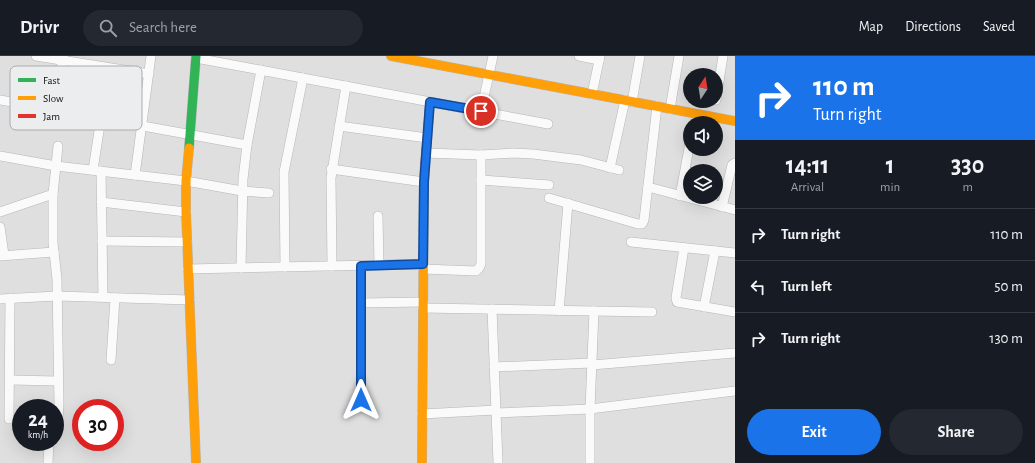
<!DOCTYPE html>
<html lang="en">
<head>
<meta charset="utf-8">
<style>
	body { margin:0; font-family:"Alegreya Sans",sans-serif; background:#242831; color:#f1f3f6; height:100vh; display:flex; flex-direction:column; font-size:15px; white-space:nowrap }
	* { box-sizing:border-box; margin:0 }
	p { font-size:13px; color:#9ea1a6 }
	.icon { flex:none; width:22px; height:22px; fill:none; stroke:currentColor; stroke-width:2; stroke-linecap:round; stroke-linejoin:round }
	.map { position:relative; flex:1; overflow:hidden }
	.sheet { display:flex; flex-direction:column; background:#171b24; width:300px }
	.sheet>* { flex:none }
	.banner { background:#1a73e8; color:#fff; overflow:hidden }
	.needle { width:26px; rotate:12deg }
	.fabs { position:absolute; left:683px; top:12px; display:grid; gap:8px }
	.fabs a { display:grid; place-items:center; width:40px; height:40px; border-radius:50%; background:#171b24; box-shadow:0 4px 16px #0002; font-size:20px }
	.speed { position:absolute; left:12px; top:343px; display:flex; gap:8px; font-size:20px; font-weight:700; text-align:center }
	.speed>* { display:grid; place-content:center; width:52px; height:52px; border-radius:50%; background:#171b24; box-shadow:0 4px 16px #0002; line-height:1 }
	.speed small { font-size:10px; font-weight:400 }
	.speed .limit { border:6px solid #d22; background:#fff; color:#111 }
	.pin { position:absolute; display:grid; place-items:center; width:34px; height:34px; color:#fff; margin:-17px; border:2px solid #fff; border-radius:50%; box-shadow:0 1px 4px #0007 }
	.me { position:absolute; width:44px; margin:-22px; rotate:0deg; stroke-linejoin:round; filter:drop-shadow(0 0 3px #0008) }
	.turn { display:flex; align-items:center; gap:14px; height:84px; padding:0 12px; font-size:18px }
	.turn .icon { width:52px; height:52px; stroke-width:2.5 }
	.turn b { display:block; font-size:28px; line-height:34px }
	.eta { display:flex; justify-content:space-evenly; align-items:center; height:68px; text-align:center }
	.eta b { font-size:24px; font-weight:700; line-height:28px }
	.cta { display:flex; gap:8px; margin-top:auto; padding:8px 12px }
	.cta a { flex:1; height:46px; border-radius:24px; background:#1a73e8; color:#fff; font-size:16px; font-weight:700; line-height:46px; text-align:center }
	.cta a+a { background:#242831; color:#f1f3f6 }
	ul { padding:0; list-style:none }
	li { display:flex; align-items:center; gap:12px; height:52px; padding:0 12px; border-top:1px solid #363941 }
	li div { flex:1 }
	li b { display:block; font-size:15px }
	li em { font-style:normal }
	header { display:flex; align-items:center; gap:24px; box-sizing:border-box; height:56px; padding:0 20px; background:#171b24; border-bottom:1px solid #363941 }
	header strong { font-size:19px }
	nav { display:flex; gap:22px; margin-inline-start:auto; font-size:14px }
	.search { width:280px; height:36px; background:#242831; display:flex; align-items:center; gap:10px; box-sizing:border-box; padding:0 14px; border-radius:22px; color:#9ea1a6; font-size:15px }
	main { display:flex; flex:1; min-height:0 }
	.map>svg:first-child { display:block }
</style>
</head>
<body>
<header>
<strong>Drivr</strong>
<div class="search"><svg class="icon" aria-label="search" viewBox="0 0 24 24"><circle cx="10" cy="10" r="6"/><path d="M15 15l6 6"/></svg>Search here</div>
<nav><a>Map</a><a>Directions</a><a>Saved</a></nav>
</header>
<main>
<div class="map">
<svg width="735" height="407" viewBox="0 0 735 407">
	<rect width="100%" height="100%" fill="#dfdfe0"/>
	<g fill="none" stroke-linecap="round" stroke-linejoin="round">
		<!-- street casing -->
		<g stroke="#b6b6b7" stroke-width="10">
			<g id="street">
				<polyline points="36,0 149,18"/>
				<polyline points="579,0 599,4"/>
				<polyline points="196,2 548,68"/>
				<polyline points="592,38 600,0"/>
				<polyline points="0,44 247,89"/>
				<polyline points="716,44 723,0"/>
				<polyline points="632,46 640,0"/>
				<polyline points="670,53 679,0"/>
				<polyline points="56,54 63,0"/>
				<polyline points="481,55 493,0"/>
				<polyline points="339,70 427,82"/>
				<polyline points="426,97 481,99 513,97 533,98 581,104 619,114"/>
				<polyline points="0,100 56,110 186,125 242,135 269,137"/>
				<polyline points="610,112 625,44"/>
				<polyline points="331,113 424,126"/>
				<polyline points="93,114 101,62"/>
				<polyline points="101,115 103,241"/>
				<polyline points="135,119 151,0"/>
				<polyline points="481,124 549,129"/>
				<polyline points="648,131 735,154"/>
				<polyline points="680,140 690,87"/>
				<polyline points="549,142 638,168 642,168 644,164 657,50"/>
				<polyline points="101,146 186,156"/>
				<polyline points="722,151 731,113 732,109 735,107"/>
				<polyline points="0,156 53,138"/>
				<polyline points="378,160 379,209"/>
				<polyline points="0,171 4,199"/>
				<polyline points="102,185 187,186"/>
				<polyline points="631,186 735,197"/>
				<polyline points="684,192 676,242 677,246 735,256"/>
				<polyline points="0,200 54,196"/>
				<polyline points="332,210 331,122 346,30"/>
				<polyline points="361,210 361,344"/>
				<polyline points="285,211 284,116 303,22"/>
				<polyline points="241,212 243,123 247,89 261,14"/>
				<polyline points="188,213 423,208"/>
				<polyline points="423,213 476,215 479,212 481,208 481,99"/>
				<polyline points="0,243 57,240 190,244"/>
				<polyline points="361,247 423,246"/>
				<polyline points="704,251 715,195"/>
				<polyline points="423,252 652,256"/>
				<polyline points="492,253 498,407"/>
				<polyline points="559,255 568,147"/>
				<polyline points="111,304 115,242"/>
				<polyline points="592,309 735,297"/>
				<polyline points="494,311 592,307"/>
				<polyline points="10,324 58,325"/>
				<polyline points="496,357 590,353 735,335"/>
				<polyline points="422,358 496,354"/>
				<polyline points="9,363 10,242"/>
				<polyline points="55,365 58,363 59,349 57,223 53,187 53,138 58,90"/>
				<polyline points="48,407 49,386"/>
				<polyline points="590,407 590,353 594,255"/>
			</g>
		</g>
		<!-- fast casing -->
		<g stroke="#b6b6b7" stroke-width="10">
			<polyline id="fast" points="189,92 196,0"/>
		</g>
		<!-- slow casing -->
		<g stroke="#b6b6b7" stroke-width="10">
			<g id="slow">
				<polyline points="391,0 735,65"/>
				<polyline points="189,92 186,125 186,156 196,407"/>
				<polyline points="422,407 424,126 425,108"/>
			</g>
		</g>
		<!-- jam casing -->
		<g stroke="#b6b6b7" stroke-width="10">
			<polyline id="jam" points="425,108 430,46"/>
		</g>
		<!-- street -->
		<use href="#street" stroke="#fafafa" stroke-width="9"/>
		<!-- fast -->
		<use href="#fast" stroke="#30b455" stroke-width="9"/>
		<!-- slow -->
		<use href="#slow" stroke="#ff9f0a" stroke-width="9"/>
		<!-- jam -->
		<use href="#jam" stroke="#e5322d" stroke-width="9"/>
	</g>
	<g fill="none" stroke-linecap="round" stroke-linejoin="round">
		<!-- route casing -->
		<g stroke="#114b97" stroke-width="10">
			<polyline id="route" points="361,344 361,210 423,208 424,126 430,46 481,55"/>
		</g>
		<!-- route -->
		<use href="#route" stroke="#1a73e8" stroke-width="7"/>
	</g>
	<!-- legend -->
	<rect x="10" y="10" width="132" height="64" rx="6" fill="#ebedee" stroke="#aaabac" stroke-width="1"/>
	<rect x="18" y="22" width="18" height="4" fill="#30b455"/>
	<rect x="18" y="40" width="18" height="4" fill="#ff9f0a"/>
	<rect x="18" y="58" width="18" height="4" fill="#e5322d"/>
	<g font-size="11" fill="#111212">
		<text x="43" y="28">Fast</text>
		<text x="43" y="46">Slow</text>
		<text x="43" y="64">Jam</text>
	</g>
</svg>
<div class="fabs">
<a><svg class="needle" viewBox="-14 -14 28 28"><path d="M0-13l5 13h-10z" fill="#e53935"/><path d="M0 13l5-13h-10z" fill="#9ea1a6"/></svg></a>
<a><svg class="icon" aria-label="sound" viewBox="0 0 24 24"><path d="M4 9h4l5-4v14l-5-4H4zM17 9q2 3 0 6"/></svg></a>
<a><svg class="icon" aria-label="layers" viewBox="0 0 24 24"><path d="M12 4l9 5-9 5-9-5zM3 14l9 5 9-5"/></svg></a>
</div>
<div class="speed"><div>24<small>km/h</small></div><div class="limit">30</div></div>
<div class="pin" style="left:481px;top:55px;background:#d93025"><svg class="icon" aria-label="arrive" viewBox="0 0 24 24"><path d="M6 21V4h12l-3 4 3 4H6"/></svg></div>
<svg class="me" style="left:361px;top:344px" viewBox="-20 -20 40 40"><path d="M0-17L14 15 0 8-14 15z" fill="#1a73e8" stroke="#fff" stroke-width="4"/></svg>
</div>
<section class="sheet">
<div class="banner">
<div class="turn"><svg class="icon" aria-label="right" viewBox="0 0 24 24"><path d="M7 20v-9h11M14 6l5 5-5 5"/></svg><div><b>110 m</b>Turn right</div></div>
</div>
<div class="eta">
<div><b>14:11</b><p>Arrival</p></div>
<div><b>1</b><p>min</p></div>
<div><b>330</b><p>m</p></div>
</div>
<ul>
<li><svg class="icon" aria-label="right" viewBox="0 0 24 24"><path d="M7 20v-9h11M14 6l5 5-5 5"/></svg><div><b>Turn right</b></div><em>110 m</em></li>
<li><svg class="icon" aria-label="left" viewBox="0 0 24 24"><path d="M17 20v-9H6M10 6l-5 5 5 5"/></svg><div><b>Turn left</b></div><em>50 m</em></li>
<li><svg class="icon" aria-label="right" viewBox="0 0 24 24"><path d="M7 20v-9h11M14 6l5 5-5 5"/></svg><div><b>Turn right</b></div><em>130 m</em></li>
</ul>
<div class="cta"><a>Exit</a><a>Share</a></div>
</section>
</main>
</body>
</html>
